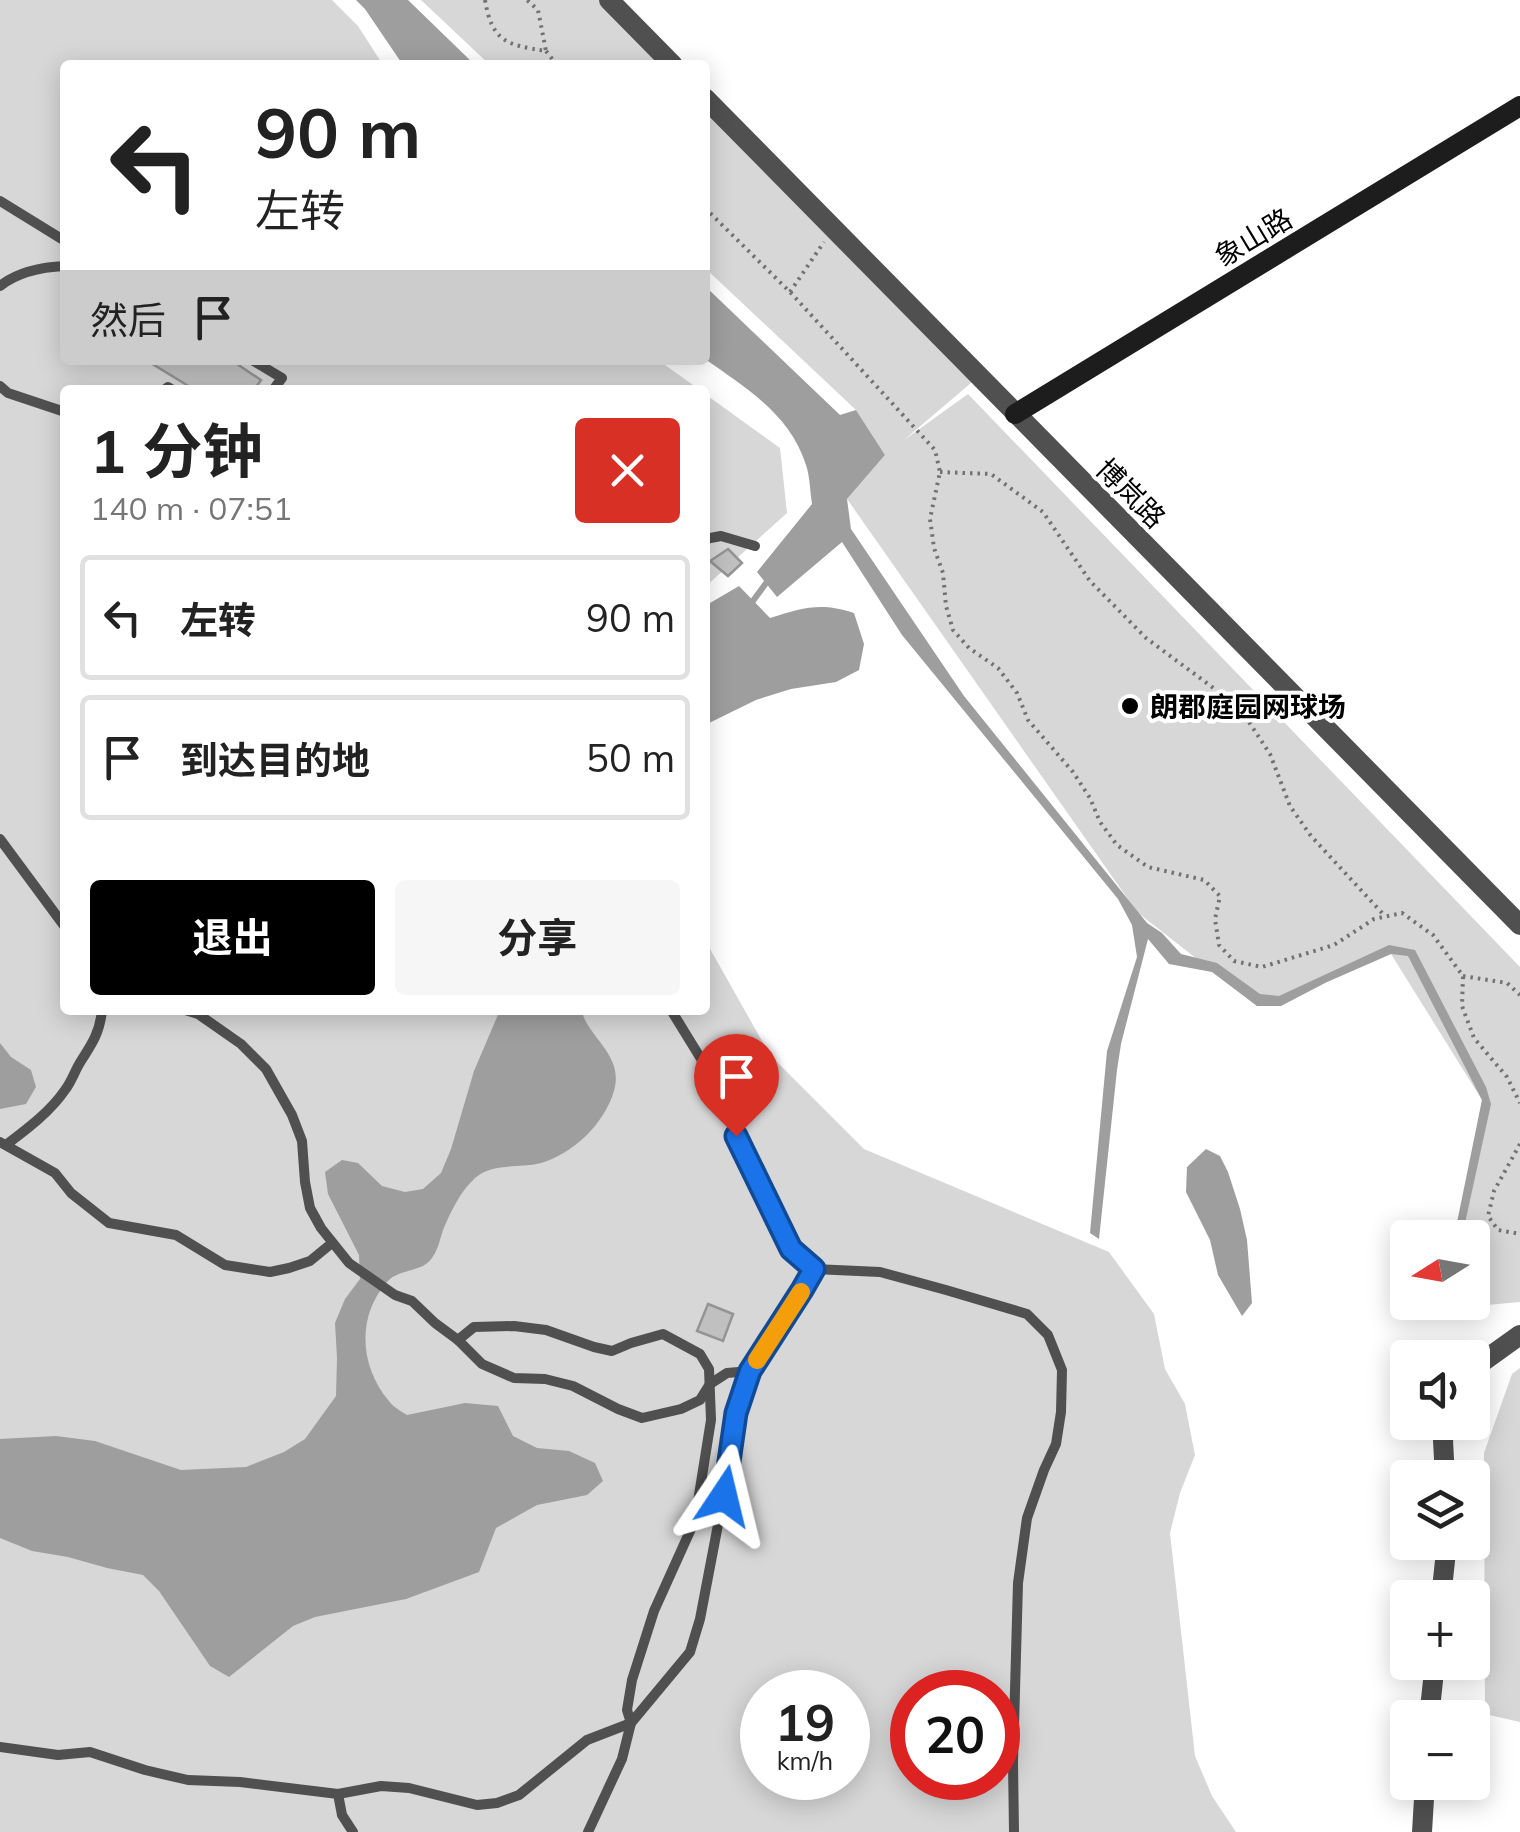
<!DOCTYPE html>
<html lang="zh">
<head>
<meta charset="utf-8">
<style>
	body { margin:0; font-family:Mulish,"Noto Sans SC",sans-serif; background:#f6f6f6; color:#222; height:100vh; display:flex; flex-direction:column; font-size:38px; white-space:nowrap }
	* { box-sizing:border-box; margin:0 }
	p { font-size:32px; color:#767676 }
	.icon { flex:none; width:55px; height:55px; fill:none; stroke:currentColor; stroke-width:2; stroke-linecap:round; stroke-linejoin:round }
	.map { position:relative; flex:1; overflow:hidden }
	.panel { position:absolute; left:60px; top:385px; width:650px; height:630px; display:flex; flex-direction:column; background:#fff; border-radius:10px; box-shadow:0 5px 25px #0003 }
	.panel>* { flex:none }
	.top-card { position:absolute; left:60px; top:60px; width:650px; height:305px; border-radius:10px; box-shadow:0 5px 25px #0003; background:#fff; color:#222; overflow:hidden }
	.needle { width:65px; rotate:259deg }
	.fabs { position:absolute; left:1390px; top:1220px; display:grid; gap:20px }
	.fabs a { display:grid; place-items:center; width:100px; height:100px; border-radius:10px; background:#fff; box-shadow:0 5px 25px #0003; font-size:50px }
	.speed { position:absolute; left:740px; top:1670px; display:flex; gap:20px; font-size:50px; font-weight:700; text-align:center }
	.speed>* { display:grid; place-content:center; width:130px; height:130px; border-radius:50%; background:#fff; box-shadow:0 5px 25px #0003; line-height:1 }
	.speed small { font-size:25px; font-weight:400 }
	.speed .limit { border:15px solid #d22; background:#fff; color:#111 }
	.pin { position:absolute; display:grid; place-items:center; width:85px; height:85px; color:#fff; margin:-102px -42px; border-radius:50% 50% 50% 0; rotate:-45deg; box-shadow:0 0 10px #0007 }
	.pin .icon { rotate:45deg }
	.me { position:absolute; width:110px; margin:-55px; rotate:10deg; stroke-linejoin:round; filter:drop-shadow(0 0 8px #0008) }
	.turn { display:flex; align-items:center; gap:35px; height:210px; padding:0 30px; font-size:45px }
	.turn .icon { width:130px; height:130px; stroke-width:2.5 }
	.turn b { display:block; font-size:70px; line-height:85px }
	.then { display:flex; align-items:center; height:95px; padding:0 30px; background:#0003; gap:20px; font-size:38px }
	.round { display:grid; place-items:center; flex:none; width:105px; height:105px; border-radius:10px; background:#f6f6f6 }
	.summary { display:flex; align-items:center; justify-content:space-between; height:170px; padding:0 30px }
	h1 { font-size:60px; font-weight:700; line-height:75px }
	.primary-button { display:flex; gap:20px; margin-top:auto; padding:20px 30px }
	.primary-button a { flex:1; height:115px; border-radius:10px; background:#000; color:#fff; font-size:40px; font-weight:700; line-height:115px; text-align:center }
	.primary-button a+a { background:#f6f6f6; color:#222 }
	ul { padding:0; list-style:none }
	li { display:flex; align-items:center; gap:30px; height:125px; margin:0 20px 15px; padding:0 10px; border:5px solid #e0e0e0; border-radius:10px }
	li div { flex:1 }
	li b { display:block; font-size:38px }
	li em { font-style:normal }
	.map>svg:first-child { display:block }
</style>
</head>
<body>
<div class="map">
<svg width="1520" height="1832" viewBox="0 0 1520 1832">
	<rect width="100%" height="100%" fill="#fff"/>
	<!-- green -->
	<g fill="#d7d7d7" fill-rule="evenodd">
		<path d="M0,0H332L358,26L383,65H65V360H658L700,390H65V1010H705V940L770,1055L864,1149L1109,1252L1154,1314L1165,1369L1185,1404L1195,1455L1180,1493L1170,1533L1195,1756L1212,1796L1236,1832H0ZM762,1692H848V1778H762ZM912,1692H998V1778H912Z"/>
		<polygon points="421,0 609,0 673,65 490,65"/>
		<polygon points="705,98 978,377 904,440 968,394 1520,967 1520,1302 1444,1309 1445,1303 1472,1302 1472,1238 1457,1237 1482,1100 1391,954 1327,982 1257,1006 1137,912 847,499 885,455 856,410 705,268"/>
		<polygon points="705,394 780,448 787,513 705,587"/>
		<polygon points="1520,1368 1520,1722 1485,1714 1484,1453 1512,1374"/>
	</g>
	<!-- water -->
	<g fill="#9e9e9e">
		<polygon points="356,0 408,0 475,65 403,65 365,9"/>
		<path d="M705,286L840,415L856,410L885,455L847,499L851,529L964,696L1147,923L1162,933L1181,954L1217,963L1260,994L1279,996L1389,945L1415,950L1486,1087L1491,1104L1462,1237H1454L1482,1100L1408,956L1391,954L1327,982L1281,1006H1257L1212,972L1169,964L1148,939L1121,1044L1117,1070L1099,1239L1090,1233L1107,1051L1137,957L1132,925L1118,899L902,635L842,542L777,597L757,572L812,504C810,491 810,477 806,465C790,414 746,388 705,359Z"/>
		<path d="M739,586L770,618C803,608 820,602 854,613L864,644L859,670L836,682L791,689L756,700L705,725V606Z"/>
		<path d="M500,1010H581C590,1040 624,1055 614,1091C604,1124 574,1153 541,1163C518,1169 494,1162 475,1178C460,1192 451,1211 443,1230C440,1239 438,1250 432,1258C422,1273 399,1268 387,1282C356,1317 360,1367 389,1401C393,1407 401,1411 407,1415L465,1403L498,1406L513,1436L537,1448L569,1451L595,1463L603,1481L587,1495L537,1505L496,1528L479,1572L406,1599L315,1617L293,1626L229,1677L210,1666L159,1591L143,1575L107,1568L68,1557L32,1551L0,1538V1439L56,1436L95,1441L181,1470L246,1467L284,1452L305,1439L336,1396L337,1358L335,1323L345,1299L360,1279L359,1255L328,1194L325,1172L342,1160L358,1163L382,1186L405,1192L423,1189L441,1173L451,1149L474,1071Z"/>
		<polygon points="0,1043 11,1057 31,1070 36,1087 26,1104 0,1109"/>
		<polygon points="1206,1149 1220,1156 1228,1172 1240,1209 1247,1240 1252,1303 1242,1316 1218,1275 1210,1240 1186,1192 1187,1167"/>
	</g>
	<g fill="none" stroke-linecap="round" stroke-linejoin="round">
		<!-- stream -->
		<polyline stroke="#9e9e9e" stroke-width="6" points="750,605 769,579"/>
	</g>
	<!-- building -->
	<g fill="#c0c0c0" stroke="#949494" stroke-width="2.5">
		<polygon points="146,360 231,360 261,380 254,390 195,390"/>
		<polygon points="728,549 742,563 728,576 710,561"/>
		<polygon points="708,1304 733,1314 723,1341 697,1331"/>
	</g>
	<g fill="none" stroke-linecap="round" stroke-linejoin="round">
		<!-- path -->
		<g stroke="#727272" stroke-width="4" stroke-dasharray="2.5 5" stroke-linecap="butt">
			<path d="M485,0C492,42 507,45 546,51L538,10L527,0"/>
			<polyline points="546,51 557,65"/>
			<polyline points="705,208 790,292 935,450 940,472 930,519 934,548 943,573 946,606 953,630 969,648 998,668 1017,693 1028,720 1073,772 1090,798 1100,822 1117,845 1148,867 1204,880 1220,896 1215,919 1219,945 1234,961 1262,967 1334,945 1374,919 1402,913 1433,935 1463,976 1462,1006 1474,1038 1507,1077 1520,1103"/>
			<polyline points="790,292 824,242"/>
			<polyline points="940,472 991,474 1043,512 1090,581 1146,638 1212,687 1245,716 1270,754 1290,806 1311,836 1384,915"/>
			<polyline points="1463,976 1507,983 1520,995"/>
			<polyline points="1520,1144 1494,1191 1488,1216 1498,1230 1520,1234"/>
		</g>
		<!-- service -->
		<g stroke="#505050" stroke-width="10">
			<polyline points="0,201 65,241"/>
			<path d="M0,286C19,271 42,267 65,266"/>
			<polyline points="252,360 282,378 273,390"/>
			<polyline points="0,386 8,393 65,412"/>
			<polyline points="164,390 168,387 173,390"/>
			<polyline points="705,539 721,536 755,546"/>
			<polyline points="0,839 65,927"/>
			<polyline points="185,1010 198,1014 241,1044 266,1069 292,1115 302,1141 305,1182 310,1208 321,1228 349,1263 395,1295 412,1301 435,1323 458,1340 482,1364 514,1378 545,1379 573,1386 618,1409 642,1418 681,1409 700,1400 710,1384 727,1373 750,1371"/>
			<polyline points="671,1010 722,1093 736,1135 791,1249 814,1269 880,1272 946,1290 1027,1314 1048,1335 1062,1370 1061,1412 1056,1444 1044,1470 1027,1518 1018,1583 1013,1762 1014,1832"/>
			<polyline points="0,1142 55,1173 71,1193 109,1223 176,1235 225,1265 270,1272 289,1268 310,1261 332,1243"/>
			<path d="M6,1145C27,1129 50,1112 65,1090C72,1081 75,1070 81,1061C92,1044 100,1032 102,1010"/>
			<polyline points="458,1340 474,1327 514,1326 546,1330 594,1347 612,1351 631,1343 663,1334 700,1354 709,1369 711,1420 695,1520 654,1611 632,1680 627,1710 631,1723"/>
			<polyline points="0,1747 58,1755 90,1752 145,1770 188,1780 240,1782 338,1794 381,1786 409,1788 477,1805 497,1803 519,1795 587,1740 631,1723"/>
			<polyline points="338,1794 342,1815 353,1832"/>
			<polyline points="588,1832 622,1759 631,1723 690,1652 700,1619 730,1462 736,1413 750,1371 814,1269"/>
		</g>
		<!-- minor -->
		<g stroke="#505050" stroke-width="20">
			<polyline points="609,0 673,65"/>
			<polyline points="705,98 1520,925"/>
			<polyline points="1472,1372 1478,1365 1520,1335"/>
			<polyline points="1445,1478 1443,1440 1448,1422"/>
			<polyline points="1441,1598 1447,1542"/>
			<polyline points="1429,1718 1435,1662"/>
			<polyline points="1422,1832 1425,1782"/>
		</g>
		<!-- secondary -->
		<polyline stroke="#1d1d1d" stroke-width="20" points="1015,414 1520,106"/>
	</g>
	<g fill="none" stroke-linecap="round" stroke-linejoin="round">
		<!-- route casing -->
		<g stroke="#114b97" stroke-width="25">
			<polyline id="route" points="724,1496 736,1413 750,1371 802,1290 814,1269 791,1249 736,1136"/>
		</g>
		<!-- route -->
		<use href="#route" stroke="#1a73e8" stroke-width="18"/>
		<!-- slow -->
		<polyline stroke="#f59e0b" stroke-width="18" points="757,1360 801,1292"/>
	</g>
	<!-- markers -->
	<circle fill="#000" stroke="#fff" stroke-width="4" cx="1130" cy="706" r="10"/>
	<g text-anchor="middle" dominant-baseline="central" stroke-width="8" stroke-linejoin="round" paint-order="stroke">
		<!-- street labels -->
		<g font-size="28" fill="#000" stroke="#fff">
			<text transform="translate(1253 237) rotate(-31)">象山路</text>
			<text transform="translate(1131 493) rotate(45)">博岚路</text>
		</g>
		<!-- poi labels -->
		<g font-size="28" font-weight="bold" fill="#000" stroke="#fff" text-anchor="start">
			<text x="1150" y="706">朗郡庭园网球场</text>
		</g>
	</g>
</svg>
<div class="fabs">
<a><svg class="needle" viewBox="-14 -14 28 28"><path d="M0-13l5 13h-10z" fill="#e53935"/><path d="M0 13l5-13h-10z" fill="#767676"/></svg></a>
<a><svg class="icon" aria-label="sound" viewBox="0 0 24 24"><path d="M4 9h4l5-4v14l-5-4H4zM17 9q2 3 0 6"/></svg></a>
<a><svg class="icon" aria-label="layers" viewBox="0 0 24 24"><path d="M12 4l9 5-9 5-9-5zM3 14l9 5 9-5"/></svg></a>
<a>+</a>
<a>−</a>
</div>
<div class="speed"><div>19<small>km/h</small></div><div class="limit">20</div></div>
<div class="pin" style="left:736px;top:1136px;background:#d93025"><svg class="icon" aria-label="arrive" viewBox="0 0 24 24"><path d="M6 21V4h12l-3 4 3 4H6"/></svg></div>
<svg class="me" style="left:724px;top:1496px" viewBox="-20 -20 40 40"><path d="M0-17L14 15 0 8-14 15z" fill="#1a73e8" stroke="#fff" stroke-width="4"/></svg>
<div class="top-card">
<div class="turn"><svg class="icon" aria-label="left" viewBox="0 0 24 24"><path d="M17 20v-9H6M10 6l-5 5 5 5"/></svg><div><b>90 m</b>左转</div></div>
<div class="then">然后<svg class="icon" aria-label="arrive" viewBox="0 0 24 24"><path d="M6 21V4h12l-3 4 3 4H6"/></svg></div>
</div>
<section class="panel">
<div class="summary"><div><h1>1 分钟</h1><p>140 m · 07:51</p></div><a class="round" style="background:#d93025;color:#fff"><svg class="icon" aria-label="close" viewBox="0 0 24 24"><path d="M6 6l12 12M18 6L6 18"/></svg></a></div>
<ul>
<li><svg class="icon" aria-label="left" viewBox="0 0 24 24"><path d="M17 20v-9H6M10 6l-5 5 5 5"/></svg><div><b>左转</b></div><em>90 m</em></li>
<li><svg class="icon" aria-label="arrive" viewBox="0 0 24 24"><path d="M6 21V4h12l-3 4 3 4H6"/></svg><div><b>到达目的地</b></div><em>50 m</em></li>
</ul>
<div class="primary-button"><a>退出</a><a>分享</a></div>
</section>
</div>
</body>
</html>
